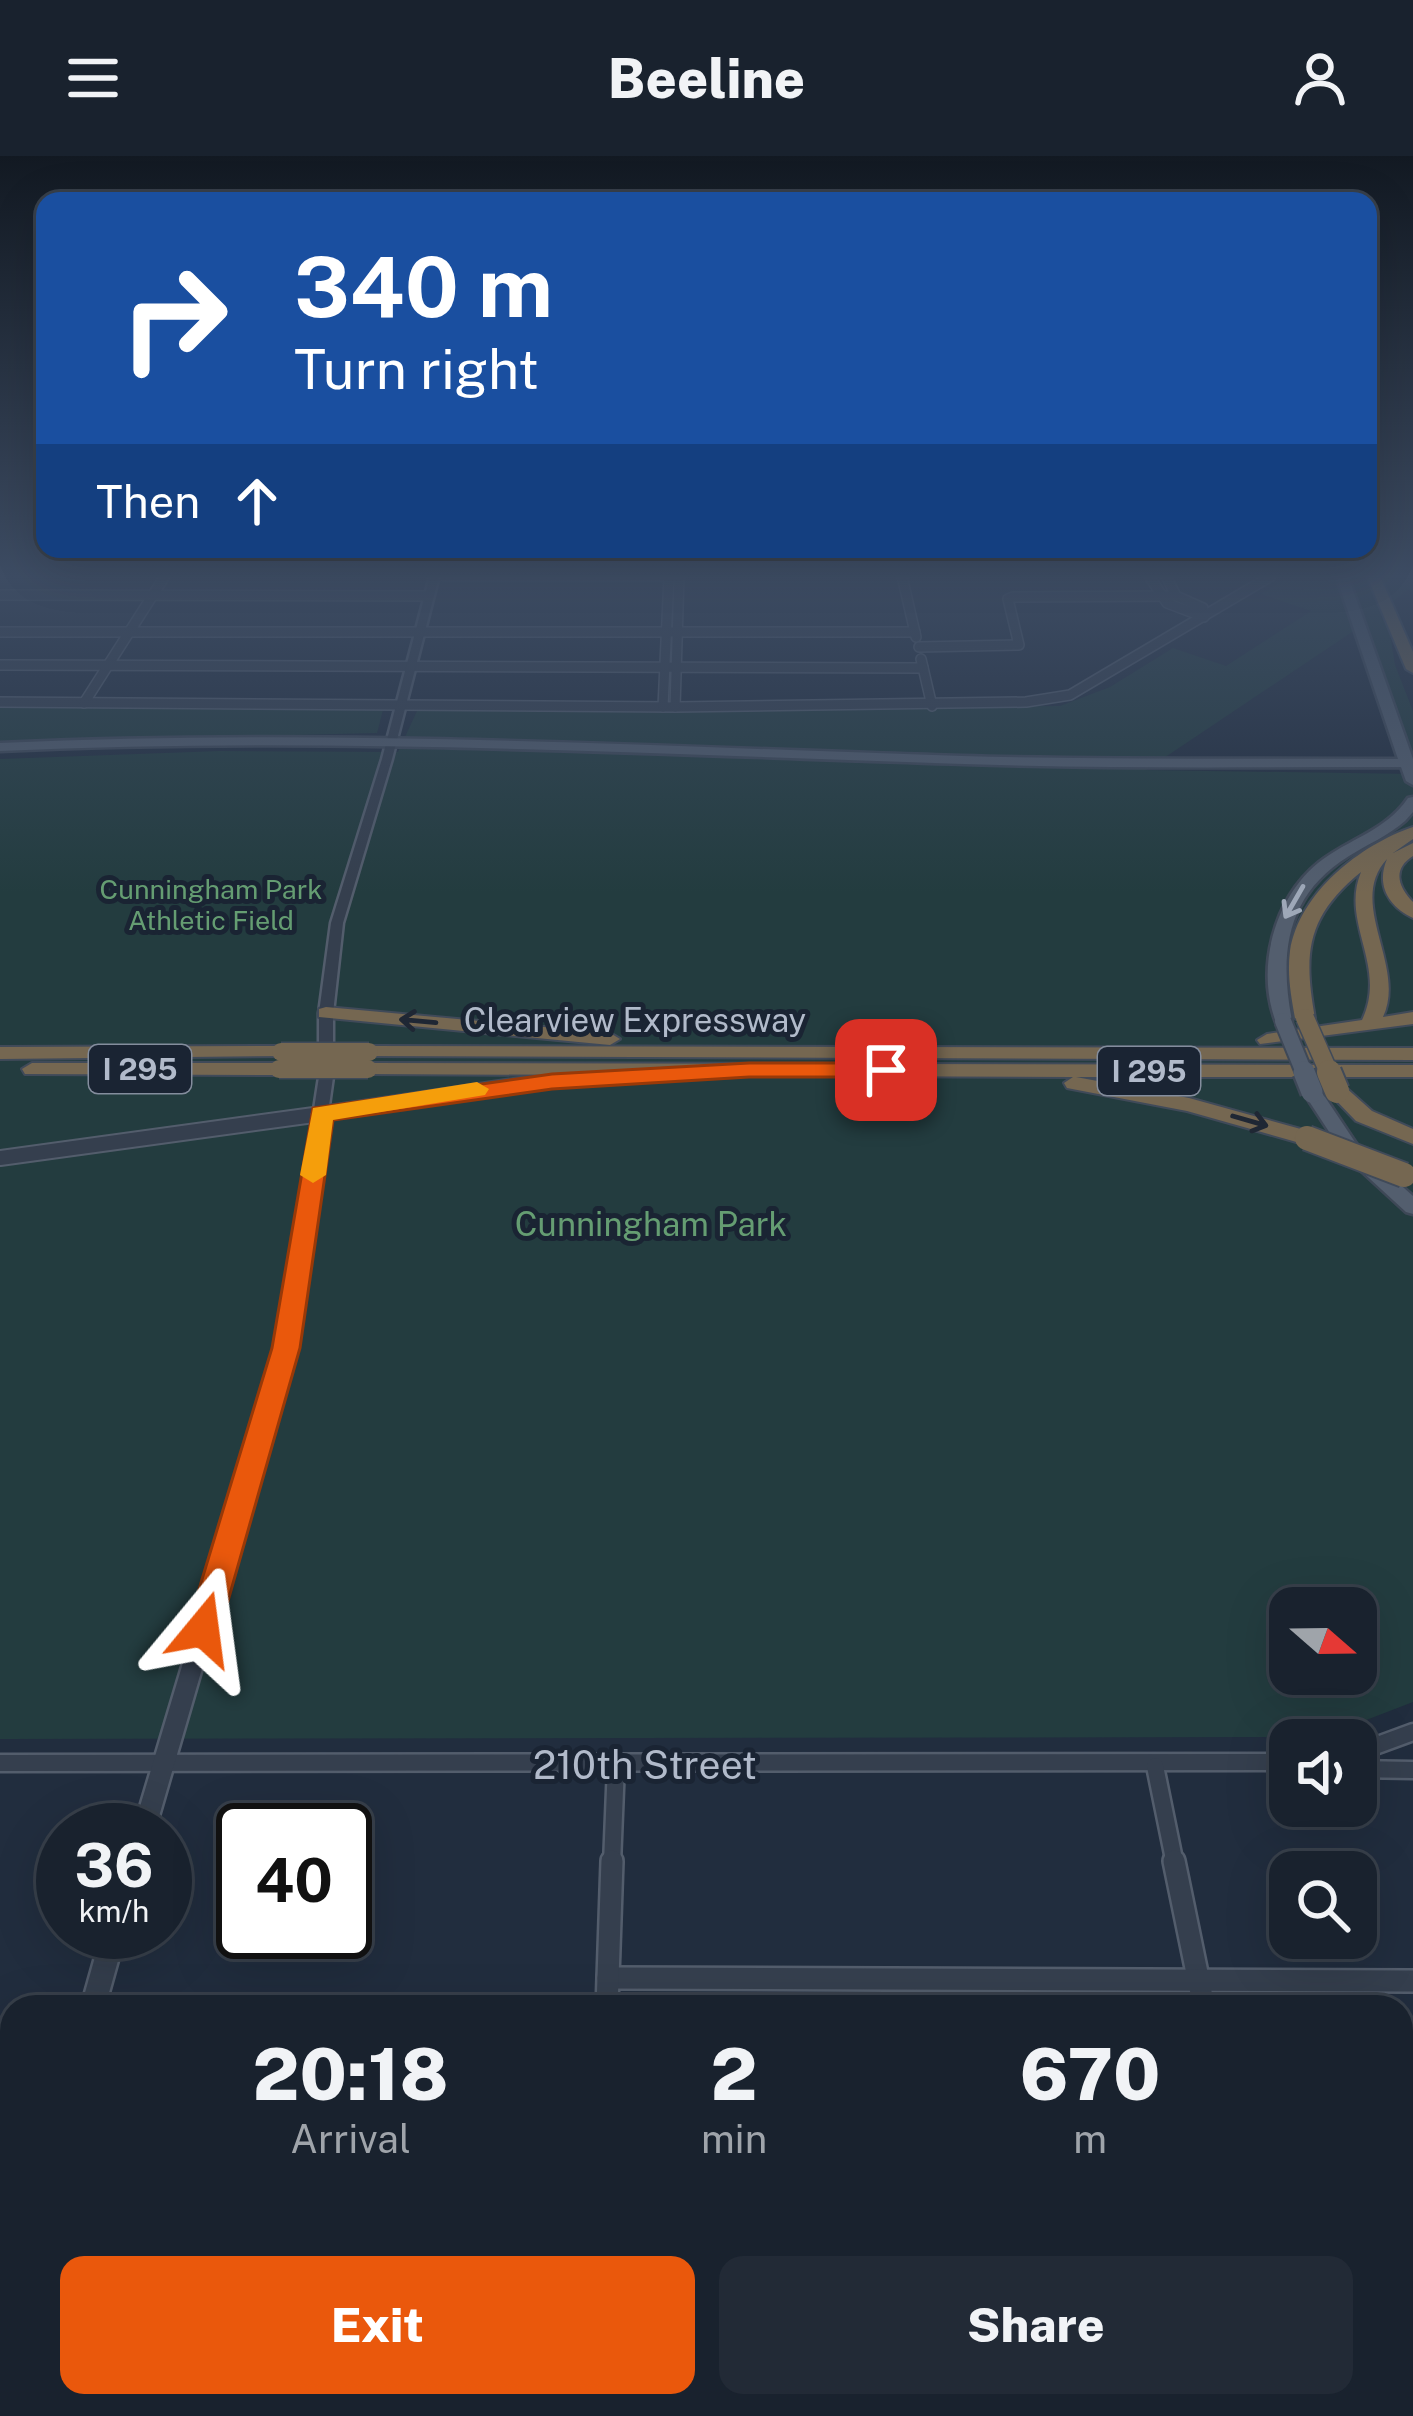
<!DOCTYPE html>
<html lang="en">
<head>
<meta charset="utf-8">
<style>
	body { margin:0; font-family:"Public Sans",sans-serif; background:#222a36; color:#f1f3f6; height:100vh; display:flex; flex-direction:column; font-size:45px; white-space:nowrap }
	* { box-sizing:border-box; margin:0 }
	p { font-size:39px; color:#9fa4aa }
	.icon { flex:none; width:66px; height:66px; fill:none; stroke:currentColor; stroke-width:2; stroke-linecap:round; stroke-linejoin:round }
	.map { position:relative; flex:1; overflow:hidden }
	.sheet { position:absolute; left:0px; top:1839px; width:1413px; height:423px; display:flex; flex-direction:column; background:#19222e; border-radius:36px 36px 0 0; box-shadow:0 12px 48px #0002,0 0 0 3px #373f4a }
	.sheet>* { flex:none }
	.banner { position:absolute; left:36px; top:36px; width:1341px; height:366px; border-radius:24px; box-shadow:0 12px 48px #0002,0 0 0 3px #373f4a; background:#1a4fa0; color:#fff; overflow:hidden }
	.needle { width:78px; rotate:110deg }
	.fabs { position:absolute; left:1269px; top:1431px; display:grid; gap:24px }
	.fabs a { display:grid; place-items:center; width:108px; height:108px; border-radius:24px; background:#19222e; box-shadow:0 12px 48px #0002,0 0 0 3px #373f4a; font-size:60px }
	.speed { position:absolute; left:36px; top:1647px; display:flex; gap:24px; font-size:60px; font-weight:700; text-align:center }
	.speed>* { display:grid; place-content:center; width:156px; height:156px; border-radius:50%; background:#19222e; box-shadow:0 12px 48px #0002,0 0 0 3px #373f4a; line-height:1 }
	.speed small { font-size:30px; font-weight:400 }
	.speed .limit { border:6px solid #111; border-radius:18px; background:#fff; color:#111 }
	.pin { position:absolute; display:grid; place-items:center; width:102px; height:102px; color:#fff; margin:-51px; border-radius:24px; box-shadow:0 6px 18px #0006 }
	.me { position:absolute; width:132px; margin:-66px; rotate:16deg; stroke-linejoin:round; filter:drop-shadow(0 0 9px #0008) }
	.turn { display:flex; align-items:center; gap:42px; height:252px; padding:0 60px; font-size:54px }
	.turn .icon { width:156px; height:156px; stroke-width:2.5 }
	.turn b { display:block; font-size:84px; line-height:102px }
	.then { display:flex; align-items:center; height:114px; padding:0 60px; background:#0003; gap:24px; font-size:45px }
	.eta { display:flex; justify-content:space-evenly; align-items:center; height:204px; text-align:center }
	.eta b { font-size:72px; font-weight:800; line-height:84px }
	.cta { display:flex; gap:24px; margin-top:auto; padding:24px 60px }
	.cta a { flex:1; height:138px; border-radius:24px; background:#ea580c; color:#fff; font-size:48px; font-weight:800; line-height:138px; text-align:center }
	.cta a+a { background:#222a36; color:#f1f3f6 }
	header { display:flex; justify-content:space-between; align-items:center; height:156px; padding:0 60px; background:#19222e; font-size:54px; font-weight:800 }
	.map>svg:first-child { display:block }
</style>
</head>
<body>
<header><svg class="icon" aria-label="menu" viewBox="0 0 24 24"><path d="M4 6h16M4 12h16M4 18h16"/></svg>Beeline<svg class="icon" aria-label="person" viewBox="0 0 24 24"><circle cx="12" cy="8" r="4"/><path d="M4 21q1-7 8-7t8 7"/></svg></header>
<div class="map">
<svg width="1413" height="2260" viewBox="0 0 1413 2260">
	<rect width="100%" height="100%" fill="#212d3e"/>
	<!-- green -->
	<g fill="#233c3f" fill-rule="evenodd">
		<path d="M1291,420H1413V439L1409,433L1381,455V461L1389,472L1395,509L1413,555V600L1364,468L1146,614L1413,618V1546L1322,1581L0,1583V603L219,595L398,596L417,555L1060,550L1110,531L1173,492L1226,510L1311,455L1261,438ZM1290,1452H1356V1518H1290Z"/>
		<polygon points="0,551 383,554 377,577 0,586"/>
	</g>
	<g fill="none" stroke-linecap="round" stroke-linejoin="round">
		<!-- pedestrian casing -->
		<g stroke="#535d6c" stroke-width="9">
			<polyline id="pedestrian" points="444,421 669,421"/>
		</g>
		<!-- minor-far3 casing -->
		<g stroke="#535d6c" stroke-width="12">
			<g id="minor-far3">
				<polyline points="902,420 916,481"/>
				<polyline points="1149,420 1167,447 1204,461"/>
				<polyline points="1166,420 1176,440 1203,452"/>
				<polyline points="0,439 429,440"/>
				<polyline points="0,476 915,476"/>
				<polyline points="919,491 1019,489 1008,443 1013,441 1176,440"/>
				<polyline points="921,503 932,550"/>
				<polyline points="0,509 923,512"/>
				<polyline points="0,546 675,551 1026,546 1070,539 1271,420"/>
				<polyline points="84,547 165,420"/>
				<polyline points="663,551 669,420"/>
				<polyline points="675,551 679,420"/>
			</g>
		</g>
		<!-- minor-far2 casing -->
		<g stroke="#535d6c" stroke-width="18">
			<polyline id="minor-far2" points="0,1002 321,958"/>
		</g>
		<!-- minor-far1 casing -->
		<g stroke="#535d6c" stroke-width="21">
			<g id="minor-far1">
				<polyline points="1356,1597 1413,1576"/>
				<polyline points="0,1607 1290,1606"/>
				<polyline points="1155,1610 1175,1708"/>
				<polyline points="1356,1613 1413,1614"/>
				<polyline points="612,1708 616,1609"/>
			</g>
		</g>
		<!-- minor casing -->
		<g stroke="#535d6c" stroke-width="26">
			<g id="minor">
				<polyline points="1174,1705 1204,1851"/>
				<polyline points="608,1822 1413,1825"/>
				<polyline points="607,1851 612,1705"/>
				<polyline points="1401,2085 1413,2085"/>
				<polyline points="588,2250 588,2260"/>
				<polyline points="1290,2250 1292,2260"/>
			</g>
		</g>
		<!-- tertiary casing -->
		<g stroke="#535d6c" stroke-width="5">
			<g id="tertiary">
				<polygon points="430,420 439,420 392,603 343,767 333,857 333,921 295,1193 155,1674 133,1674 277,1193 319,921 319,857 331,767 382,603"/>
				<polygon points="102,1776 126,1776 105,1851 81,1851"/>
				<polygon points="12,2237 12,2250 28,2250 25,2260 0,2260 4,2240"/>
			</g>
		</g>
		<!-- primary casing -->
		<g stroke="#3e4857" stroke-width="5">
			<g id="primary">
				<path d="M1336,420H1348L1413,603V629L1406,625L1401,611C1256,611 1110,613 964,608C641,598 324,580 0,595V587C322,572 641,590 962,600C1108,604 1253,602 1398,603Z"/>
				<path d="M1413,641V656L1405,665C1388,680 1368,688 1349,700C1286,739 1279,797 1292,865L1283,870L1277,869C1255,815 1273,744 1318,707C1348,683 1386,675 1408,642Z"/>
				<polygon points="1312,930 1319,932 1359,992 1413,1040 1413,1058 1406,1056 1345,1000 1303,936"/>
			</g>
		</g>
		<!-- motorway casing -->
		<g stroke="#404a59" stroke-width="4">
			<g id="motorway">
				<polygon points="1367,420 1380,420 1413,496 1413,517 1406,513"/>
				<path d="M1413,671V683L1393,697L1413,687V700C1392,713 1398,731 1413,746V762C1388,750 1376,729 1387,703C1346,747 1407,810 1383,861L1413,856V868L1260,888L1257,884L1267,878L1362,864C1388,810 1340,767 1361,716C1307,760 1303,796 1315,862L1312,866L1305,868L1295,862C1291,840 1287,818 1290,795C1299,737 1360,689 1413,671Z"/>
				<polygon points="326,851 610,877 620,883 610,889 319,861 319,853"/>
				<polygon points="281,890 291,896 288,900 0,903 0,891"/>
				<polygon points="369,890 1413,892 1413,904 362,900 359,896"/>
				<polygon points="32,907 279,907 289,913 279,919 25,918 22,913"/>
				<polygon points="368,907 1413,909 1413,921 1076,921 1189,942 1315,977 1318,982 1307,989 1187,955 1067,932 1064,927 1073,921 361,918 358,913 361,908"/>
				<polygon points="533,920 543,927 540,932 321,965 310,958 321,951"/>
				<polygon points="1337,928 1344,930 1372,955 1413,973 1413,988 1356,965 1327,935"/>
			</g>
		</g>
		<!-- pedestrian -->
		<use href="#pedestrian" stroke="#353f4e" stroke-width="6"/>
		<!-- minor-far3 -->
		<use href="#minor-far3" stroke="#353f4e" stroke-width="9"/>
		<!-- minor-far2 -->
		<use href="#minor-far2" stroke="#353f4e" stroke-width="14"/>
		<!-- minor-far1 -->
		<use href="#minor-far1" stroke="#353f4e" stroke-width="16"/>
		<!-- minor -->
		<use href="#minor" stroke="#353f4e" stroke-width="21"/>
		<!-- tertiary -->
		<use href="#tertiary" fill="#353f4e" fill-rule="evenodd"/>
		<!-- primary -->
		<use href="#primary" fill="#535e6e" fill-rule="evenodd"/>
		<!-- motorway -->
		<use href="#motorway" fill="#756751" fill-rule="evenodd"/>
		<!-- primary-bridge-far1 casing -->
		<g stroke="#3e4857" stroke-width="20" stroke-linecap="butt">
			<polyline id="primary-bridge-far1" points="1283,865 1305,919"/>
		</g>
		<!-- primary-bridge casing -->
		<g stroke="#3e4857" stroke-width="26" stroke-linecap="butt">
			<polyline id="primary-bridge" points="1304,916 1312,936"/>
		</g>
		<!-- motorway-bridge-far1 casing -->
		<g stroke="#404a59" stroke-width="21" stroke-linecap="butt">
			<g id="motorway-bridge-far1">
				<polyline points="1305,862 1330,919"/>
				<polyline points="281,896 369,896"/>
				<polyline points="279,913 368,913"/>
			</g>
		</g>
		<!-- motorway-bridge casing -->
		<g stroke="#404a59" stroke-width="28" stroke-linecap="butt">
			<g id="motorway-bridge">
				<polyline points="1329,916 1337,935"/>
				<polyline points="1307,982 1404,1019"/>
			</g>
		</g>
		<!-- primary-bridge-far1 -->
		<use href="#primary-bridge-far1" stroke="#535e6e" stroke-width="16"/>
		<!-- primary-bridge -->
		<use href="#primary-bridge" stroke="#535e6e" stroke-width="21"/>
		<!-- motorway-bridge-far1 -->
		<use href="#motorway-bridge-far1" stroke="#756751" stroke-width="18"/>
		<!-- motorway-bridge -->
		<use href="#motorway-bridge" stroke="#756751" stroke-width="24"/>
	</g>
	<!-- one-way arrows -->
	<defs><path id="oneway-shaft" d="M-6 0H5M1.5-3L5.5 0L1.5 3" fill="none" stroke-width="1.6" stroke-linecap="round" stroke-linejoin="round" transform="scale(3)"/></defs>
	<use stroke="#9ea8b8" href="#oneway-shaft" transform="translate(1294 746) rotate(120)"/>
	<g stroke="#1f2734">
		<use href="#oneway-shaft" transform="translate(418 865) rotate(-175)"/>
		<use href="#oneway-shaft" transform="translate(1250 965) rotate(16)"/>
	</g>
	<!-- sky -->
	<linearGradient id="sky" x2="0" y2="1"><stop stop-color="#121922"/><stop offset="0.57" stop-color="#3d4c63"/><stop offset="1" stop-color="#3d4c63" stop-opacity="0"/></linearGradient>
	<rect width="1413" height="737" fill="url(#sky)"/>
	<!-- route -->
	<polygon fill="#ea580c" stroke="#983908" stroke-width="3" points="749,907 886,907 898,914 886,921 749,921 552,933 333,964 300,1192 220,1473 215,1484 203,1488 192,1484 187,1473 272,1192 313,952 552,918"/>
	<!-- slow -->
	<polygon fill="#f59e0b" points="477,926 489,933 485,939 333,964 326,1019 313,1027 300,1019 313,952"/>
	<g text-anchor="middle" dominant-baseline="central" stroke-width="10" stroke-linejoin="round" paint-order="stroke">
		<!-- far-park labels -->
		<g font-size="27" fill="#659d72" stroke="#1a2433">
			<text x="211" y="733">Cunningham Park<tspan x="211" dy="31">Athletic Field</tspan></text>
		</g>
		<!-- shield labels -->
		<g fill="#1a2433" stroke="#848d9d" stroke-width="3">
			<rect x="89" y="889" width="102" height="48" rx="9"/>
			<rect x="1098" y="891" width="102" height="48" rx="9"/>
		</g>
		<g font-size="30" font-weight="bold" fill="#b1baca">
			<text x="140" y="913">I 295</text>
			<text x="1149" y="915">I 295</text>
		</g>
		<!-- street labels -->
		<g font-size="33" fill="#b1baca" stroke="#1a2433">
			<text x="635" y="864">Clearview Expressway</text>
		</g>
		<!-- park labels -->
		<g font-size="33" fill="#659d72" stroke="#1a2433">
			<text x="651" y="1068">Cunningham Park</text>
		</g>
		<!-- near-street labels -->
		<g font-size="39" fill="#b1baca" stroke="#1a2433">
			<text x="645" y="1609">210th Street</text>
		</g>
	</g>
</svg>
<div class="fabs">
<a><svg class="needle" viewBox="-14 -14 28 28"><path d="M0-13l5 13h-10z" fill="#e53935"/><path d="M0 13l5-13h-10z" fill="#9fa4aa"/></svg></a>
<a><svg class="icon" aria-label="sound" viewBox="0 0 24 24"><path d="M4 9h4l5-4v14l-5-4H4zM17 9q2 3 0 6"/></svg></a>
<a><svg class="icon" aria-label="search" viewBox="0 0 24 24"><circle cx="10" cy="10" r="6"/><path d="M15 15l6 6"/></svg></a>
</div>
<div class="speed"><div>36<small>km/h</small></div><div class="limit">40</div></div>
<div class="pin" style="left:886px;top:914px;background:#d93025"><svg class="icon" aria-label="arrive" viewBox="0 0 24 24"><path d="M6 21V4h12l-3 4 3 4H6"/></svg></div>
<svg class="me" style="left:203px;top:1473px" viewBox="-20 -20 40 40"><path d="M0-17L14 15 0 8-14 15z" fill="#ea580c" stroke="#fff" stroke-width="4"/></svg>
<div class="banner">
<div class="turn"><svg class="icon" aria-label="right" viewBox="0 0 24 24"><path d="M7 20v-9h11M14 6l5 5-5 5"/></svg><div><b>340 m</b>Turn right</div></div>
<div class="then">Then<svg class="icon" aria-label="ahead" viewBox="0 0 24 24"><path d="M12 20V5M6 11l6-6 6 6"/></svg></div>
</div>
<section class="sheet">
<div class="eta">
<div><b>20:18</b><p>Arrival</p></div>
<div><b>2</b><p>min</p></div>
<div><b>670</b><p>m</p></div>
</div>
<div class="cta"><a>Exit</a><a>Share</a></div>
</section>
</div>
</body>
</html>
